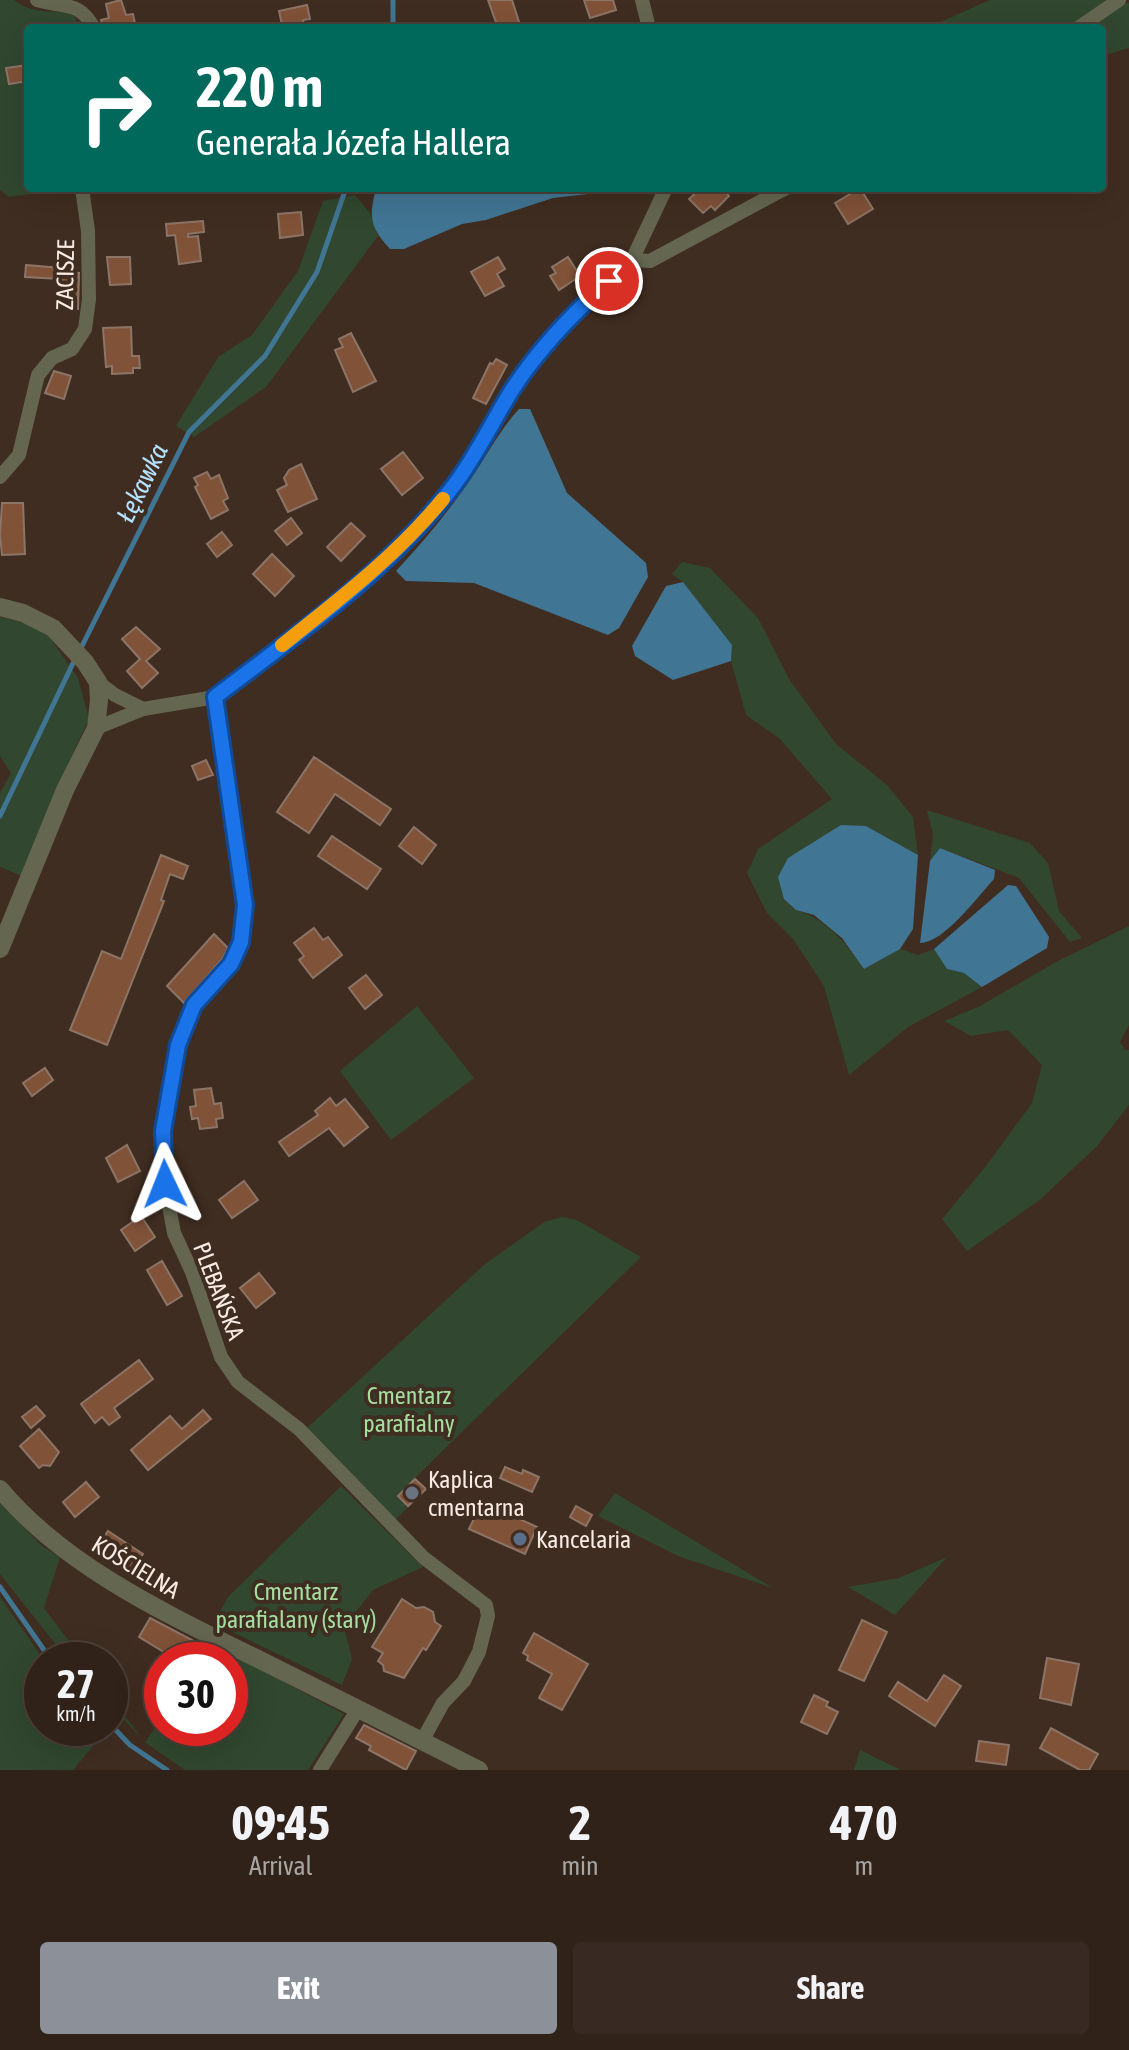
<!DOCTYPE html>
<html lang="en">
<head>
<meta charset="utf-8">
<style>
	body { margin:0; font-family:"Asap Condensed",sans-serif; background:#382a22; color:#f1f3f6; height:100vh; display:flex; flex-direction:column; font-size:30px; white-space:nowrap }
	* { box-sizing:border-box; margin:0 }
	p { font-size:26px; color:#a8a4a2 }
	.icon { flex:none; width:44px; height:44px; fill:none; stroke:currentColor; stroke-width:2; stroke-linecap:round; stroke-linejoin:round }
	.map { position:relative; height:1770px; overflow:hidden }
	.side { display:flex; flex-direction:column; background:#302219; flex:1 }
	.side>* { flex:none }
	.banner { position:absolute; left:24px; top:24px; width:1082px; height:168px; border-radius:8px; box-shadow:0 8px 32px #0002,0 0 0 2px #4b3f38; background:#00695c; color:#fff; overflow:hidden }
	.speed { position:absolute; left:24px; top:1642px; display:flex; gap:16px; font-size:40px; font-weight:700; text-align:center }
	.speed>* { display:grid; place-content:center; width:104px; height:104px; border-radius:50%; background:#302219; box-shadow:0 8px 32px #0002,0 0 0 2px #4b3f38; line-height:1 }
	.speed small { font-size:20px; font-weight:400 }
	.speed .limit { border:12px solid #d22; background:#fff; color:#111 }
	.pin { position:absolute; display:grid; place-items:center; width:68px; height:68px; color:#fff; margin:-34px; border:4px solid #fff; border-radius:50%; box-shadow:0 2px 8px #0007 }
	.me { position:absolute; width:88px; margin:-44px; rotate:358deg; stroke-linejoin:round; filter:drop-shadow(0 0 6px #0008) }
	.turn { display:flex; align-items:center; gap:28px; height:168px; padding:0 40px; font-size:36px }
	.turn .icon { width:104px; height:104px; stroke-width:2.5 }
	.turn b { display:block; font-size:56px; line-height:68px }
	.eta { display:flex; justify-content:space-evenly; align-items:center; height:136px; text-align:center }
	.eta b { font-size:48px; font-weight:700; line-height:56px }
	.cta { display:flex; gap:16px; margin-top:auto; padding:16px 40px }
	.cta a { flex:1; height:92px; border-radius:8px; background:#8c9099; color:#fff; font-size:32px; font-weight:700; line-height:92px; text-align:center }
	.cta a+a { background:#382a22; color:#f1f3f6 }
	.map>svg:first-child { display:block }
</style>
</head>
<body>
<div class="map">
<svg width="1129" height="1770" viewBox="0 0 1129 1770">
	<rect width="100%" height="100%" fill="#402d21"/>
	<!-- green -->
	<g fill="#31472f">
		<path d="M0,0H14C29,13 53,12 72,12L80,28H28V188H73L9,197L0,190Z"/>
		<polygon points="990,0 1110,0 1070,28 927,28"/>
		<polygon points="1126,3 1129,3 1129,48 1102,56 1102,28 1087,28"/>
		<polygon points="355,195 370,213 378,236 266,387 194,437 176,426 218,357 252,335 298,271 323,201"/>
		<path d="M682,562L710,568L758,618L789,679L836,744L887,785L913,817L918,855L866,826L796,910C828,920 845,942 864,969L900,949L918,955L934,949L947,969L964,973L982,987L908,1027L849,1075L824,986L793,939L767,913L747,873L758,849L832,799L780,739L746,715L731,661L732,645L683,582L672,574Z"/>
		<polygon points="0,617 21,622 48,635 78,678 89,719 56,789 24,877 0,867 0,793 11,773 0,756"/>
		<polygon points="927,810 1030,843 1048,863 1059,911 1082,938 1070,942 1019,878 940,848 930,861 933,834"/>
		<polygon points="1129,926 1129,1025 1120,1042 1125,1050 1129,1050 1129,1105 1097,1146 1041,1199 967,1251 942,1219 986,1166 1032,1103 1042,1065 1008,1030 971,1036 944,1021 980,1006 1056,962"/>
		<polygon points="417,1006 474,1078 391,1140 340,1071"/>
		<polygon points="562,1217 577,1220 641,1257 415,1478 426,1489 395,1520 306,1429 485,1264 544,1222"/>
		<polygon points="341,1486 423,1567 373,1590 344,1627 352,1659 342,1685 214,1623 228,1597"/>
		<polygon points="615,1493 773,1588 678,1556 598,1516"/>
		<polygon points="0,1503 42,1546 60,1557 44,1608 83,1660 68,1660 0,1574"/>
		<polygon points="947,1557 895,1615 848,1587 899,1578"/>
		<polygon points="0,1597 44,1660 42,1728 101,1728 105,1732 73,1770 0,1770"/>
		<polygon points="208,1642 344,1714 308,1770 185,1770 146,1743 110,1705 110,1696 145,1743 162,1717 162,1728 230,1728 230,1660 197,1660"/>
		<polygon points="860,1750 901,1770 854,1770"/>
	</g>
	<!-- water -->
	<g fill="#407593">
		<path d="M376,188H606L596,193L553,198L486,220L462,224L404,249H390C369,226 369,217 376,188Z"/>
		<path d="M519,409H530L567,493L646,563L648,577L619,628L608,635L474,583L406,581L396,571C424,541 449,511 472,477C488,453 500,430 519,409Z"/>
		<polygon points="683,582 732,645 731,661 673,680 635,656 632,646 666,586"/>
		<polygon points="841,825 866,826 918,855 913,929 900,949 864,969 842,938 814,915 796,910 784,899 778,877 788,858"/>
		<path d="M940,848L995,870L994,879C978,896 944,943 920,943L930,861Z"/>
		<polygon points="1008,885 1016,886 1049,937 1047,948 982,987 964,973 947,969 934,949"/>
	</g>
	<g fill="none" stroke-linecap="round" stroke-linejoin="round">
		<!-- stream -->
		<g stroke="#407593" stroke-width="5">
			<polyline points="393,28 393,0"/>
			<polyline points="80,650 189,432 265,356 317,272 346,188"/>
			<polyline points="0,816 75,659"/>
			<polyline points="0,1587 51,1660"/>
			<polyline points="110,1724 130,1745 167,1770"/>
		</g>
	</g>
	<!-- building -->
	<g fill="#805238" stroke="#8c7467" stroke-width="2">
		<polygon points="121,0 126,15 133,14 136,28 104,28 101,20 109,18 106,4"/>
		<polygon points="488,0 512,0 521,28 498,28"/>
		<polygon points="584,0 613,0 616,10 590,18"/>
		<polygon points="307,5 310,19 303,20 304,28 291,28 290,23 282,25 279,11"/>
		<polygon points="28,65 28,81 9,84 6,68"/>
		<polygon points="701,188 722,188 729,196 715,210 711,206 703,213 689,199"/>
		<polygon points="860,188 873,209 848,224 835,203"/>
		<polygon points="301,212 303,235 280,238 278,214"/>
		<polygon points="203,221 204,232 188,234 188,237 198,236 201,261 179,264 175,235 167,236 166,224"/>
		<polygon points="107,257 130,257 131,284 110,285"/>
		<polygon points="498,257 505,269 497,274 504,286 485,296 471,272"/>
		<polygon points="568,257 580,276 559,290 550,276 556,273 552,267"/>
		<polygon points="26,265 61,268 60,279 25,277"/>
		<polygon points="63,272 79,273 78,309 62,308"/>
		<polygon points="131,327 132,356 139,356 140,368 133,368 133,373 112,374 112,366 106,367 103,328"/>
		<polygon points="351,333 376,381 353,392 335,350 343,347 339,339"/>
		<polygon points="496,359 507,365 486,404 473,398 490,363 493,364"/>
		<polygon points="54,371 71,376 64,399 45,393"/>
		<polygon points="403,452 423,478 402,495 381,469"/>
		<polygon points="301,464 317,499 288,512 277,490 287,485 284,478 289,470"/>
		<polygon points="207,472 211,479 219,475 228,498 223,501 228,510 211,519 195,487 198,485 194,478"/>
		<polygon points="2,503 23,503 25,554 2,555 0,535"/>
		<polygon points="291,518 302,533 287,545 275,531"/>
		<polygon points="351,523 365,536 341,561 327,547"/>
		<polygon points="222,532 232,545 217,557 207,544"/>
		<polygon points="272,554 294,576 275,596 253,574"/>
		<polygon points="136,627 160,649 146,661 158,673 142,688 127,671 140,659 122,639"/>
		<polygon points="314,757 391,809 380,825 335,794 309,833 277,812"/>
		<polygon points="206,760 213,775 198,780 192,766"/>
		<polygon points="414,827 436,845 422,864 399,846"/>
		<polygon points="332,836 381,869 367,889 318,856"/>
		<polygon points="161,855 188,866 183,879 170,874 161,900 164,901 107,1045 70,1030 102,951 121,959"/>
		<polygon points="314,928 323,940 328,937 342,955 313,978 299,960 304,956 294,943"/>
		<polygon points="214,934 228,948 223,958 184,1003 167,986"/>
		<polygon points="366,975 382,995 365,1009 349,988"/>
		<polygon points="45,1068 53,1080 32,1096 23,1083"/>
		<polygon points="211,1088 214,1104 221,1103 223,1118 216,1119 217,1127 200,1129 198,1118 192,1119 190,1107 196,1106 194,1090"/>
		<polygon points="330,1098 336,1106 345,1099 368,1127 344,1146 329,1128 289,1156 279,1142 318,1115 315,1111"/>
		<polygon points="127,1145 140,1171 118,1182 106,1158"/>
		<polygon points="244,1181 258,1200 232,1218 219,1200"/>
		<polygon points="141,1216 155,1237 135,1251 121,1230"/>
		<polygon points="162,1261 182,1296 167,1305 147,1270"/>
		<polygon points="259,1273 275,1293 256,1308 240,1288"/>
		<polygon points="139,1360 153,1379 114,1408 120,1417 109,1425 102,1417 95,1423 81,1404"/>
		<polygon points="36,1406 45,1416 31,1428 22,1417"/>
		<polygon points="203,1410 211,1419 148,1470 131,1450 170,1416 182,1429"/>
		<polygon points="39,1429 59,1452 50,1466 43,1465 39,1468 20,1446"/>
		<polygon points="505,1467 522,1474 523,1470 539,1477 532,1492 500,1478"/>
		<polygon points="415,1479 426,1489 408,1506 398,1496"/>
		<polygon points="86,1482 99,1497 75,1517 63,1502"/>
		<polygon points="482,1502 537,1527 525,1554 469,1529"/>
		<polygon points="576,1506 592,1515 586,1526 570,1517"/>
		<polygon points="108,1531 143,1554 130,1573 96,1550"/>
		<polygon points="402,1599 416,1608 424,1607 433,1612 435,1622 441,1626 426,1650 423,1648 404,1678 384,1671 383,1665 378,1661 383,1653 372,1647"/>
		<polygon points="150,1618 196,1642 184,1660 177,1660 139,1637"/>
		<polygon points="862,1620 887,1632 864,1681 839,1670"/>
		<polygon points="534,1633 588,1664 562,1710 539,1698 552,1674 527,1660 528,1656 523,1653"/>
		<polygon points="1047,1658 1079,1664 1071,1705 1040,1698"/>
		<polygon points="944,1675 961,1686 935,1726 889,1696 898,1682 927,1701"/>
		<polygon points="814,1695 828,1702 826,1706 838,1712 827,1734 801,1722"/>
		<polygon points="364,1725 416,1751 406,1770 369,1750 371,1746 356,1738"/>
		<polygon points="1051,1728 1098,1754 1089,1770 1080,1770 1040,1748"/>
		<polygon points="979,1741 1009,1745 1006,1765 976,1761"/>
	</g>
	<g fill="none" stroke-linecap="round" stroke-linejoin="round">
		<!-- minor -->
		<g stroke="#656650" stroke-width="14">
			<path d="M37,0C67,9 78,0 94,28"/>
			<polyline points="642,0 649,28"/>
			<polyline points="1078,28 1119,0"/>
			<polyline points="632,260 650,261 786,188"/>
			<polyline points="0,477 19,455 38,375 52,358 72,349 85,329 89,299 88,231 82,188"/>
			<polyline points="98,682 115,695 143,709"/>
			<polyline points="215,697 245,905 241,942 231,964 194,1005 178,1045 163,1131 165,1184 174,1233 192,1272 221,1357 238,1382 299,1429 424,1558 486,1605 488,1616 479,1652 464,1681 443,1703 422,1741"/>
			<polyline points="96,728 143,709 215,697 347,593 413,535 450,490 514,387 549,338 632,260 666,188"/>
			<polyline points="320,1770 358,1709"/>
		</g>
		<!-- tertiary -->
		<g stroke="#656650" stroke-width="18">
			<polyline points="0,607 23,613 53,628 85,662 98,682 99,700 96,728 65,790 0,949"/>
			<path d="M0,1489C66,1568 171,1616 262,1661C334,1697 407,1733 479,1770"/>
		</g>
	</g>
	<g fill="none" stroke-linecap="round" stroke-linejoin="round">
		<!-- route casing -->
		<g stroke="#114b97" stroke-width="20">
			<path id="route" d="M165,1184L163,1131L178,1045L194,1005L231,964L241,942L245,905L215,697C296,635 384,574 448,493C473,462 491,424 512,390C539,348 572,314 609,281"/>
		</g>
		<!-- route -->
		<use href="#route" stroke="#1a73e8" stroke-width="14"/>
		<!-- slow -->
		<path stroke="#f59e0b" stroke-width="14" d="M282,645C340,599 397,555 443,499"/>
	</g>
	<!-- markers -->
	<circle fill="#6b7280" stroke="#402d21" stroke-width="3" cx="412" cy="1493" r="8"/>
	<circle fill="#5c6f8a" stroke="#402d21" stroke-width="3" cx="520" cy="1539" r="8"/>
	<g text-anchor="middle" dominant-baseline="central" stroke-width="8" stroke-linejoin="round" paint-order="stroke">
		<!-- street labels -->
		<g font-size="24" fill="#f8ebe3" stroke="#402d21">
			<text transform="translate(65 275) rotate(-89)">ZACISZE</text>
			<text transform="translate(219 1291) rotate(69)">PLEBAŃSKA</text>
			<text transform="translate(136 1567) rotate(31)">KOŚCIELNA</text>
		</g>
		<!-- park labels -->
		<g font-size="24" fill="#a5dea0" stroke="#402d21">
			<text x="409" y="1395">Cmentarz<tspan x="409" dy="28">parafialny</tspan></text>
			<text x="296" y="1591">Cmentarz<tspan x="296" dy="28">parafialany (stary)</tspan></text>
		</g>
		<!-- poi labels -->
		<g font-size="24" fill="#f8ebe3" stroke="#402d21" text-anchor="start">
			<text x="428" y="1479">Kaplica<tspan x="428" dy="28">cmentarna</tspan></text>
			<text x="536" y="1539">Kancelaria</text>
		</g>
		<!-- water labels -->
		<g font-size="26" font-style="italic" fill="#b4e2ff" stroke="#402d21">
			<text transform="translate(142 483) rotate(-64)">Łękawka</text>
		</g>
	</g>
</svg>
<div class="speed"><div>27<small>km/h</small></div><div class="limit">30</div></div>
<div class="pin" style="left:609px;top:281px;background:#d93025"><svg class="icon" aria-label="arrive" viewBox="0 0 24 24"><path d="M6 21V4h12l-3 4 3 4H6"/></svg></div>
<svg class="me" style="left:165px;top:1184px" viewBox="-20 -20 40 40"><path d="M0-17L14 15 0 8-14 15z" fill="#1a73e8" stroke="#fff" stroke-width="4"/></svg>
<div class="banner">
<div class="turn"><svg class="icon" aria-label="right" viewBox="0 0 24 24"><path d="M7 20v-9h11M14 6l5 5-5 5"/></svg><div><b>220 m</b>Generała Józefa Hallera</div></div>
</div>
</div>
<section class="side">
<div class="eta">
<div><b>09:45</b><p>Arrival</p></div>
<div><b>2</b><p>min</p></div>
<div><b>470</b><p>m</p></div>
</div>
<div class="cta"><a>Exit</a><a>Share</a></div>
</section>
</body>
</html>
